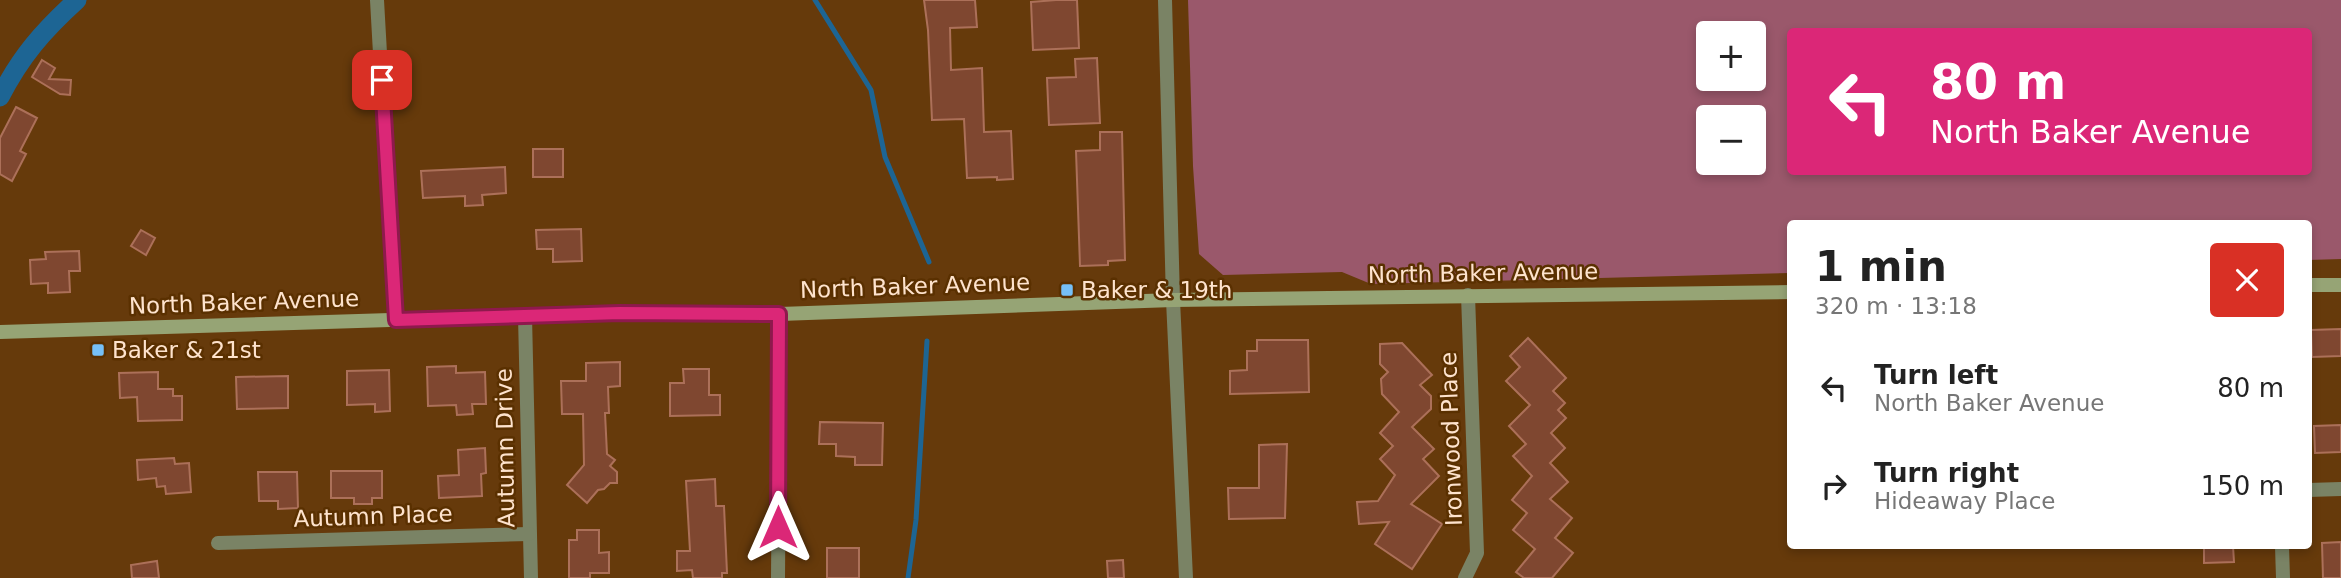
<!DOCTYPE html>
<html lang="en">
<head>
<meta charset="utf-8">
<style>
	body { margin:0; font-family:"DejaVu Sans",sans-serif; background:#f6f6f6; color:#222; height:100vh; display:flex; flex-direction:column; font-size:26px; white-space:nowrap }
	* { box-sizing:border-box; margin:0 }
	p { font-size:23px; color:#767676 }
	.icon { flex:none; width:38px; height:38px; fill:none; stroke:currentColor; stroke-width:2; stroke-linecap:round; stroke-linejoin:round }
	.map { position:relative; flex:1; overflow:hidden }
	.panel { position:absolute; left:1787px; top:220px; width:525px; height:329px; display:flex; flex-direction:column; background:#fff; border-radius:7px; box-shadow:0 4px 10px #0003 }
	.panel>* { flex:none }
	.top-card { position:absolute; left:1787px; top:28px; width:525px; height:147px; border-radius:7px; box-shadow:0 4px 10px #0003; background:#db2777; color:#fff; overflow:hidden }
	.fabs { position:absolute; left:1696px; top:21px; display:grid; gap:14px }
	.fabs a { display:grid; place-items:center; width:70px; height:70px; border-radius:7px; background:#fff; box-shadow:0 4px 10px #0003; font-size:35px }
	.pin { position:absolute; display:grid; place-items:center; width:60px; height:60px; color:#fff; margin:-30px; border-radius:14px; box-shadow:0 4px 10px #0006 }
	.me { position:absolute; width:77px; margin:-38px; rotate:0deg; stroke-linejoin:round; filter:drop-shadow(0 0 5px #0008) }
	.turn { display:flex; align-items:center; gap:24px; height:147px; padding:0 28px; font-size:32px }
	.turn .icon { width:91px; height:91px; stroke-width:2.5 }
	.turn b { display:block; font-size:49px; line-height:60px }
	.round { display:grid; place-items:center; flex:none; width:74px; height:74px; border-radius:7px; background:#f6f6f6 }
	.overview { display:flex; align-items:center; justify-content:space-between; height:119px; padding:0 28px }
	h1 { font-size:42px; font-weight:800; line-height:52px }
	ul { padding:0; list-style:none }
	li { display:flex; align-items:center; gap:21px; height:98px; padding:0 28px }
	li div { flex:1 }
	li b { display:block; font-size:26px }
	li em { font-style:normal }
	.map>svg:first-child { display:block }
</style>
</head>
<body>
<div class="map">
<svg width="2341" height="578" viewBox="0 0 2341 578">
	<rect width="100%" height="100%" fill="#663a0b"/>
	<!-- green -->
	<path fill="#9a586b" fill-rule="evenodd" d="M1188,0H2341V259L2308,260V224H1790V273L1371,284L1342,272L1223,275L1199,254L1193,166ZM1790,32H2308V172H1790ZM1708,33H1754V79H1708ZM1708,117H1754V163H1708Z"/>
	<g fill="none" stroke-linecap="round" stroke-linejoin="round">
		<!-- stream -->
		<g stroke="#1d6594" stroke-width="5">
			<polyline points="815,0 871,90 885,157 929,262"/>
			<polyline points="908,578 916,520 927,341"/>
		</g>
		<!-- canal -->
		<path stroke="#1d6594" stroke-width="19" d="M0,97C21,56 43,31 77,0"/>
	</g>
	<!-- building -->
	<g fill="#7f4730" stroke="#ac7059" stroke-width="2">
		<polygon points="924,0 975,0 977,27 950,28 951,70 982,68 984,132 1011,131 1013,179 997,180 997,177 967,178 964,119 932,120 928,30"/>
		<polygon points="1056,0 1077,0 1079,48 1033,50 1031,2"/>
		<polygon points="1097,58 1100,123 1049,125 1047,78 1076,77 1075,59"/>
		<polygon points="42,60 55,68 49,79 71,80 70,95 60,94 32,77"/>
		<polygon points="16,107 37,118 20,151 26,154 12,181 0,174 0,138"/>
		<polygon points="1100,132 1122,132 1125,260 1108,261 1108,265 1080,266 1076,151 1100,150"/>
		<rect x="533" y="149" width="30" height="28"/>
		<polygon points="505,167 506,193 482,195 483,205 465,206 465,196 423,198 421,171"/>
		<polygon points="581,229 582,261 553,262 553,249 537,249 536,230"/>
		<polygon points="141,230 155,238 146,255 131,246"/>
		<polygon points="79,251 80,271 69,271 70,292 48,293 48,283 31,284 30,260 46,259 45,252"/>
		<polygon points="2341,329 2341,356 2312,357 2311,330"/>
		<polygon points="1528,338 1566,378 1553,391 1565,403 1558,410 1566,418 1551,433 1565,448 1550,463 1568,482 1550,499 1572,518 1555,538 1573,553 1552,578 1524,578 1516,572 1535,549 1513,530 1527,513 1512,500 1532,476 1513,456 1526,444 1509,426 1530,405 1506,381 1520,367 1510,356"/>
		<polygon points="1257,340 1308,340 1309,392 1230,394 1230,371 1247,370 1247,351 1257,351"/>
		<polygon points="1402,343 1432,375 1420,385 1431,396 1431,409 1412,427 1434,449 1423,459 1439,476 1411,504 1442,524 1412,569 1375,544 1389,522 1359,524 1357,502 1378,501 1395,475 1380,459 1393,446 1380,433 1399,412 1382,394 1381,379 1388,372 1380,364 1380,344"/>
		<polygon points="620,362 620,386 608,387 609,413 605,413 607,454 615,460 610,466 617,472 617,483 610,483 604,489 598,490 587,503 567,485 584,465 583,414 562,414 561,381 586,381 586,363"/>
		<polygon points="456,366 456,373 485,372 486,404 472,404 473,414 457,415 456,405 428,406 427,367"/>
		<polygon points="683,369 709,369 709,395 720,395 720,415 670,416 670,383 684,383"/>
		<polygon points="389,370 390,411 375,412 375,404 347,405 347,371"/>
		<polygon points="158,372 158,389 173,389 173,396 182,396 182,420 138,421 137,397 120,398 119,373"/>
		<polygon points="288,376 288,408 237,409 236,377"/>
		<polygon points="820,422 883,423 882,465 855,465 855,457 836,456 836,444 819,444"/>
		<polygon points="2341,425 2341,452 2315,453 2314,426"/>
		<polygon points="1287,444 1285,518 1229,519 1228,488 1259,488 1259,445"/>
		<polygon points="485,448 486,473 481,474 482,496 439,498 438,476 459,475 458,450"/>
		<polygon points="174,458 175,464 189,463 191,492 166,494 165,486 157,487 156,478 138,480 137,460"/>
		<polygon points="331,471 382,471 382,498 372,498 372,504 354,504 354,498 331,498"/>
		<polygon points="258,472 297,472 298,508 278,509 278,501 259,501"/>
		<polygon points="715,479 716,506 724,506 727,573 722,573 722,578 693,578 692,570 677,571 677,551 690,551 686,481"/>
		<polygon points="577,530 599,530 599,553 609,552 609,573 590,573 590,578 569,578 569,540 577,540"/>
		<polygon points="2341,542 2341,578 2323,578 2322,543"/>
		<polygon points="2204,546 2233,546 2234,562 2204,563"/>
		<rect x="827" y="548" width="32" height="30"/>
		<polygon points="1123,560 1124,578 1108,578 1107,561"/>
		<polygon points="157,561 159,578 132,578 131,565"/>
	</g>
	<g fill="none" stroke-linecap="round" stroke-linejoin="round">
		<!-- minor -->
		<g stroke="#7a8365" stroke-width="14">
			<polyline points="377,0 395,320"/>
			<polyline points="525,316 531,578"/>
			<polyline points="2308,490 2341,489"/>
			<polyline points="218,543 529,534"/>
			<polyline points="2282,546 2283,578"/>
			<polyline points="778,578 780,314"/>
			<polyline points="1465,578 1477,553 1468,295"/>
		</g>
		<!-- tertiary -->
		<polyline stroke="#7a8365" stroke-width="14" points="1165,0 1173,300 1186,578"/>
		<!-- secondary -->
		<g stroke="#96a475" stroke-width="14">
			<polyline points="2308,285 2341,285"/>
			<polyline points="0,332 620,313 780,314 1173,300 1790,292"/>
		</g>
	</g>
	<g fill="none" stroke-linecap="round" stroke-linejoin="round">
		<!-- route casing -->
		<g stroke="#8e194d" stroke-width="18">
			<polyline id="route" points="382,80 396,320 620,313 779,314 778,527"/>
		</g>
		<!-- route -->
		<use href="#route" stroke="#db2777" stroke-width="12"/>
	</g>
	<!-- markers -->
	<g fill="#76c0f7" stroke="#5a3000" stroke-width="2.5">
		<rect x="1060" y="283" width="14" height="14" rx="3.5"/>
		<rect x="91" y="343" width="14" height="14" rx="3.5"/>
	</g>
	<g text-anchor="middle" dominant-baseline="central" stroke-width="5" stroke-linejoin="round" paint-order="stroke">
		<!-- street labels -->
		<g font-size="23" fill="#fee3cd" stroke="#5a3000">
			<text transform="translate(1483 273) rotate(-1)">North Baker Avenue</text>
			<text transform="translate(915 286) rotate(-2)">North Baker Avenue</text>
			<text transform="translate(244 302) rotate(-2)">North Baker Avenue</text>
			<text transform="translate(1451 439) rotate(-92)">Ironwood Place</text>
			<text transform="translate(505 448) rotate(-91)">Autumn Drive</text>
			<text transform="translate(373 516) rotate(-2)">Autumn Place</text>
		</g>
		<!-- poi labels -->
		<g font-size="23" fill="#fee3cd" stroke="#5a3000" text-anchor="start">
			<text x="1081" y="290">Baker &amp; 19th</text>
			<text x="112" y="350">Baker &amp; 21st</text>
		</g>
	</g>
</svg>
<div class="fabs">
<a>+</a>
<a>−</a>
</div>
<div class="pin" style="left:382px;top:80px;background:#d93025"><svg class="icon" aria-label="arrive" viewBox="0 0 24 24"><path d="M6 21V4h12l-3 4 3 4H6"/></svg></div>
<svg class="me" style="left:778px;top:527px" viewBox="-20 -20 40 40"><path d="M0-17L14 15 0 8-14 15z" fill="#db2777" stroke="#fff" stroke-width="4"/></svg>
<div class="top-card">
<div class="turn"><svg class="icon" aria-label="left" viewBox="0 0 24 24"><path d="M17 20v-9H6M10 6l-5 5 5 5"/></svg><div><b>80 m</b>North Baker Avenue</div></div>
</div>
<section class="panel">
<div class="overview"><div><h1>1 min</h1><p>320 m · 13:18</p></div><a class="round" style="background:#d93025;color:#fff"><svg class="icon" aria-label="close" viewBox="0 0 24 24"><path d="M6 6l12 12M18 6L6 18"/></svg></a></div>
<ul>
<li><svg class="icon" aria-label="left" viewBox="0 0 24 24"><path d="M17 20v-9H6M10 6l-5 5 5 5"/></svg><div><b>Turn left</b><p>North Baker Avenue</p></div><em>80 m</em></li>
<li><svg class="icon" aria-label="right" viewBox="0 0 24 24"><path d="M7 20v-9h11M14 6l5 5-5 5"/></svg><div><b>Turn right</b><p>Hideaway Place</p></div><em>150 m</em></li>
</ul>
</section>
</div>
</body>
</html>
